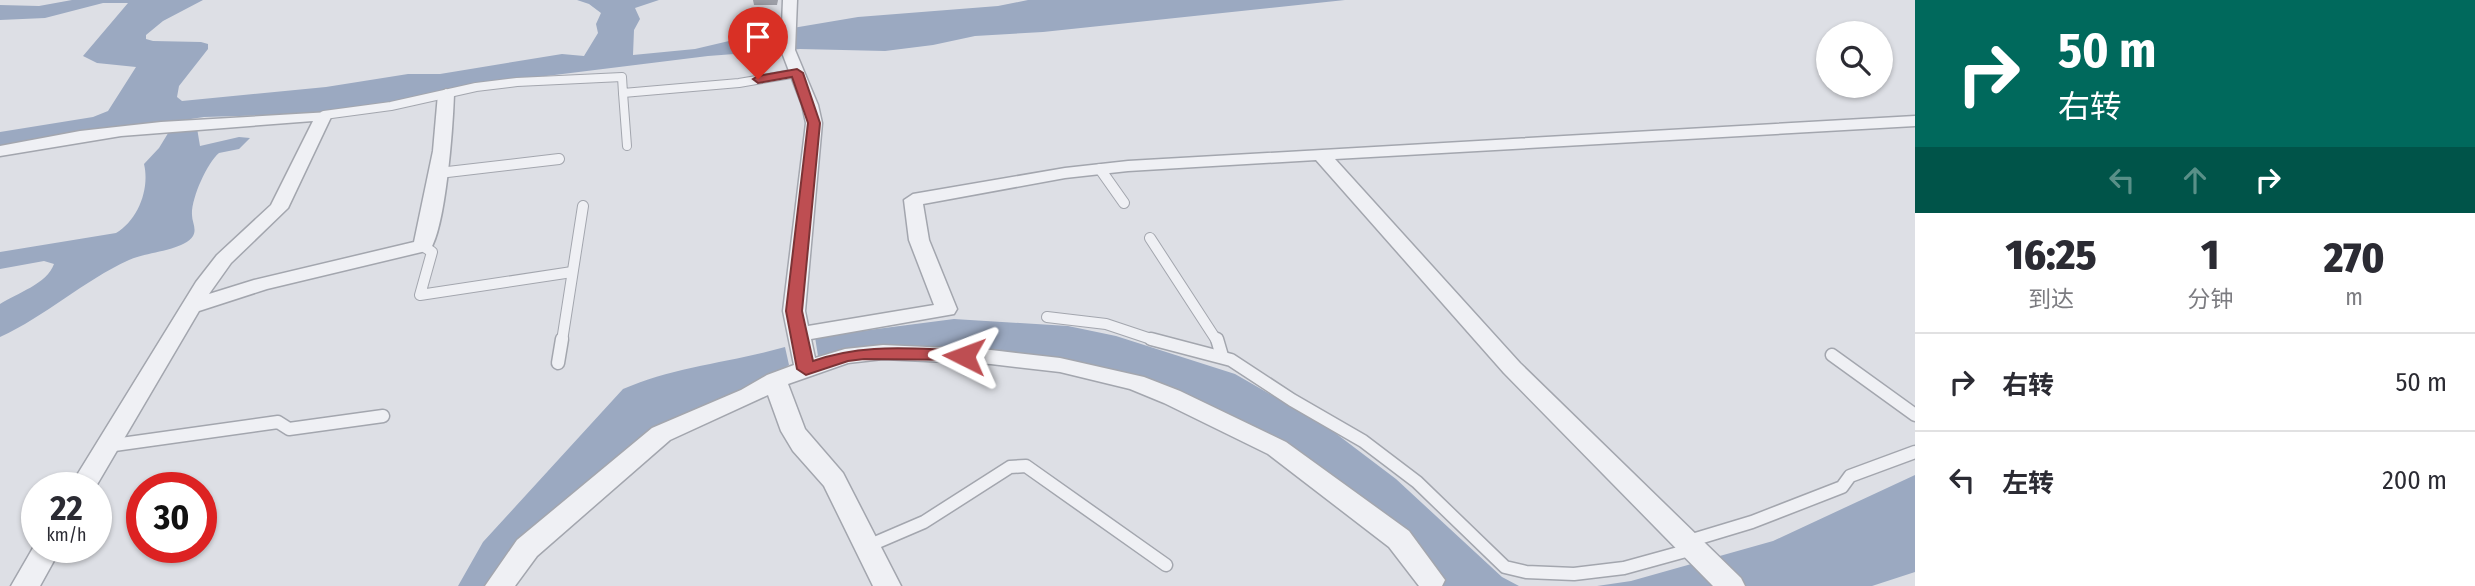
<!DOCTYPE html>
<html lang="zh">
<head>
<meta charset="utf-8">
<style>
	body { margin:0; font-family:"Fira Sans Condensed","Noto Sans SC",sans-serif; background:#f7f7f7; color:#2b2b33; height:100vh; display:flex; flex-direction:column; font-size:26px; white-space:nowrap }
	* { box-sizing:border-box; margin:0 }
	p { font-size:23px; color:#7c7c81 }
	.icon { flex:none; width:38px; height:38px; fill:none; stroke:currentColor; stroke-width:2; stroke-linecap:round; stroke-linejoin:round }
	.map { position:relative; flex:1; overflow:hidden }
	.sheet { display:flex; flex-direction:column; background:#fff; width:560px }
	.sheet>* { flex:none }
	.guide { background:#00695c; color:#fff; overflow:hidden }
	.fabs { position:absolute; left:1816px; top:21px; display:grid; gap:14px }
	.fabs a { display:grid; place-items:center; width:77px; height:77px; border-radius:50%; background:#fff; box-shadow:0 2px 5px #0004; font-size:35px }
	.speed { position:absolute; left:21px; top:472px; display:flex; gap:14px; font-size:35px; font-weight:700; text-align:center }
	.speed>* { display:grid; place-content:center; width:91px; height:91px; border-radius:50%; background:#fff; box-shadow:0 2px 5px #0004; line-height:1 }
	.speed small { font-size:18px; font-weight:400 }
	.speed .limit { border:10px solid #d22; background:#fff; color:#111 }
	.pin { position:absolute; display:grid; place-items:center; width:60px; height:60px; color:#fff; margin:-72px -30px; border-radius:50% 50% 50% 0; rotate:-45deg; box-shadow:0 0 7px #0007 }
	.pin .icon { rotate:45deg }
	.me { position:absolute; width:77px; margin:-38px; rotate:273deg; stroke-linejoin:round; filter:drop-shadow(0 0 5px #0008) }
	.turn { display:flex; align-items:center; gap:24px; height:147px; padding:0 28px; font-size:32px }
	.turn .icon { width:91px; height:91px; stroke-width:2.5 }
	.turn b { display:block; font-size:49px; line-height:60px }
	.lanes { display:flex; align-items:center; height:66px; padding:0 28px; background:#0003; justify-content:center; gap:35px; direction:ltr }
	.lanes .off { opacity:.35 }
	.eta { display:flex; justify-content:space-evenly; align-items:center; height:119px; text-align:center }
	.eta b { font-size:42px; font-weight:800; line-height:49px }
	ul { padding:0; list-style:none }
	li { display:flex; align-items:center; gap:21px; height:98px; padding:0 28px; border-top:2px solid #e1e1e2 }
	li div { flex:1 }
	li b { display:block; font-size:26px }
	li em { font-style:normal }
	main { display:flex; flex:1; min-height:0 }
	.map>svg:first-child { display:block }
</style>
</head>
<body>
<main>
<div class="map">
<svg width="1915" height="586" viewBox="0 0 1915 586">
	<rect width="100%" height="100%" fill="#dddfe5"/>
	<!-- water -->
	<g fill="#9ba9c1">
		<polygon points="72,0 203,0 163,21 146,35 146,39 153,41 201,42 208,44 208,49 179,86 177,97 182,101 326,87 408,74 440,74 562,54 584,56 598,33 596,24 601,13 589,4 577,0 659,0 635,8 640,19 634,30 633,55 695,49 763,33 858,17 998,6 1028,0 1345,0 1043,32 975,36 933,45 885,51 800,49 708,56 490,83 378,105 307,114 204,117 0,148 0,132 93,117 108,111 136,67 97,63 83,56 128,3 103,3 45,18 0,20 0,5 39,6"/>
		<path d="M197,128L200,146L239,137L250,138L239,149L219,153C207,163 191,199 192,215C192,222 197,229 193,236C183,251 146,252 129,260C83,281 46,316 0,337V304C17,293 47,284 54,264L44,261L0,269V252L116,233C138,220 150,189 144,164L159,148L170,130Z"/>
		<polygon points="954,319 1068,326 1116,336 1235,374 1326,426 1396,479 1502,577 1519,586 1441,586 1426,559 1201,404 998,352 953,348 865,348 818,356 815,337"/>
		<path d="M785,347L789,365L761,382L645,437L489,586H458L483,542L623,389C673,367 732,362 785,347Z"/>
		<polygon points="1915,475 1915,572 1872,586 1597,586 1631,581 1773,541"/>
	</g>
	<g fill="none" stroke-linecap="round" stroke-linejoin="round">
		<!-- service-far2 casing -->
		<g stroke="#a3a6ae" stroke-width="10">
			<g id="service-far2">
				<polyline points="623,93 627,146"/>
				<polyline points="324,115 391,106 476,87 517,82 622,77 623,93 739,83 797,73"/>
			</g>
		</g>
		<!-- service-far1 casing -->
		<g stroke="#a3a6ae" stroke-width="12">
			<g id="service-far1">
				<polyline points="1100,169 1124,203"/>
				<polyline points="439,173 559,159"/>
				<polyline points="1150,238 1217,341"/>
				<polyline points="423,246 432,252 420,295 572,272"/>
				<polyline points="1047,317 1106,324 1157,341"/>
				<polyline points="562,341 583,206"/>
			</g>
		</g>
		<!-- service casing -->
		<g stroke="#a3a6ae" stroke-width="15">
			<g id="service">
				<polyline points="1151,339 1231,360 1292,400 1363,441 1417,482 1505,567 1526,572 1574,574 1624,568 1693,549"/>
				<polyline points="1217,339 1222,356"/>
				<polyline points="1832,355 1915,415"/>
				<polyline points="558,363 562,339"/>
				<polyline points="107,446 278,422 289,429 383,416"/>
				<polyline points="1689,541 1752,522 1842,487 1850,476 1915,452"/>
				<polyline points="868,546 924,522 1010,467 1026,466 1166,565"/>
			</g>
		</g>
		<!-- minor casing -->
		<g stroke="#a3a6ae" stroke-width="3">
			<g id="minor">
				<polygon points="783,0 797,0 795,50 818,105 822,123 805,311 808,326 934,305 909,240 904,200 913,194 1065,168 1128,161 1915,116 1915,126 1335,159 1520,363 1741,578 1745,586 1713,586 1504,373 1316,160 1128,171 1065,178 923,204 929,240 957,309 954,314 811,339 815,358 845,349 883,345 991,350 1060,358 1144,377 1180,391 1286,442 1409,531 1445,580 1442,586 1419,586 1389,547 1268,454 1164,403 1130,389 1060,372 991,364 883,359 848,363 788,384 805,429 843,473 901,586 873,586 824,486 793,451 781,431 768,395 670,440 537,556 515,586 485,586 517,540 652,428 741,390 767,375 794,365 783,311 806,123 802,105 781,50"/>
				<path d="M446,89L454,94C453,126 446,226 430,250L267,289L199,311L95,488H69L196,282L217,255L271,205L313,121L121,136L0,156V146L80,131L161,122L330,112L332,115L288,208L231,263L209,294L254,280L414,242L433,151L438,94Z"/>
				<polygon points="37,541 37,548 61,548 40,586 11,586"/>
			</g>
		</g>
		<!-- service-far2 -->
		<use href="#service-far2" stroke="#eff0f4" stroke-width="8"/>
		<!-- service-far1 -->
		<use href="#service-far1" stroke="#eff0f4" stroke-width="10"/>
		<!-- service -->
		<use href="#service" stroke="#eff0f4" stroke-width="12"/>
		<!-- minor -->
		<use href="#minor" fill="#eff0f4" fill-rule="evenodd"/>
	</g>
	<!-- wall -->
	<polygon fill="#9c9ea6" points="753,0 778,0 777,5 754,5"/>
	<!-- route -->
	<path fill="#be4e52" stroke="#7c3335" stroke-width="2" d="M797,69L803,73L820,123L802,311L813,361C865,343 909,349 964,350L972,356L970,360L864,359L848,361L806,375L797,369L786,311L808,123L792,77L758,83L753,79L758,76Z"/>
</svg>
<div class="fabs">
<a><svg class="icon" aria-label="search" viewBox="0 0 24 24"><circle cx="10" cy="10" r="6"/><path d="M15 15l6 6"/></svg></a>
</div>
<div class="speed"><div>22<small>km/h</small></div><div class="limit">30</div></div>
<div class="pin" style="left:758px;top:79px;background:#d93025"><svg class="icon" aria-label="arrive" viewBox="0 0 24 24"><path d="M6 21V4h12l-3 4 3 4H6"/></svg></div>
<svg class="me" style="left:964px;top:356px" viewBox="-20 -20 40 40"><path d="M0-17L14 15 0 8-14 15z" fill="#be4e52" stroke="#fff" stroke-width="4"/></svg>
</div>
<section class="sheet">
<div class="guide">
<div class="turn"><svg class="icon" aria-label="right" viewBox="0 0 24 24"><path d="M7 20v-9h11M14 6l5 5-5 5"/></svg><div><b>50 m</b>右转</div></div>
<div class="lanes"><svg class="icon off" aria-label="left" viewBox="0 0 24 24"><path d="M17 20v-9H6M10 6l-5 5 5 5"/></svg><svg class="icon off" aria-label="ahead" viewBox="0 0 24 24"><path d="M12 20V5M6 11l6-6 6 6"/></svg><svg class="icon" aria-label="right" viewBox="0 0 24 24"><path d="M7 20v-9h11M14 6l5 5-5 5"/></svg></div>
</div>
<div class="eta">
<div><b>16:25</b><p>到达</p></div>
<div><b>1</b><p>分钟</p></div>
<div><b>270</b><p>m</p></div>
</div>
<ul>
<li><svg class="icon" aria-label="right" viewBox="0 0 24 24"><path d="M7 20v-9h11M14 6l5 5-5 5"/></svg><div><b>右转</b></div><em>50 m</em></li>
<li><svg class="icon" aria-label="left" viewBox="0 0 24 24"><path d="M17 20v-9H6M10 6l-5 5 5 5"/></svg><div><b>左转</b></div><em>200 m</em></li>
</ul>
</section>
</main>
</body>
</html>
